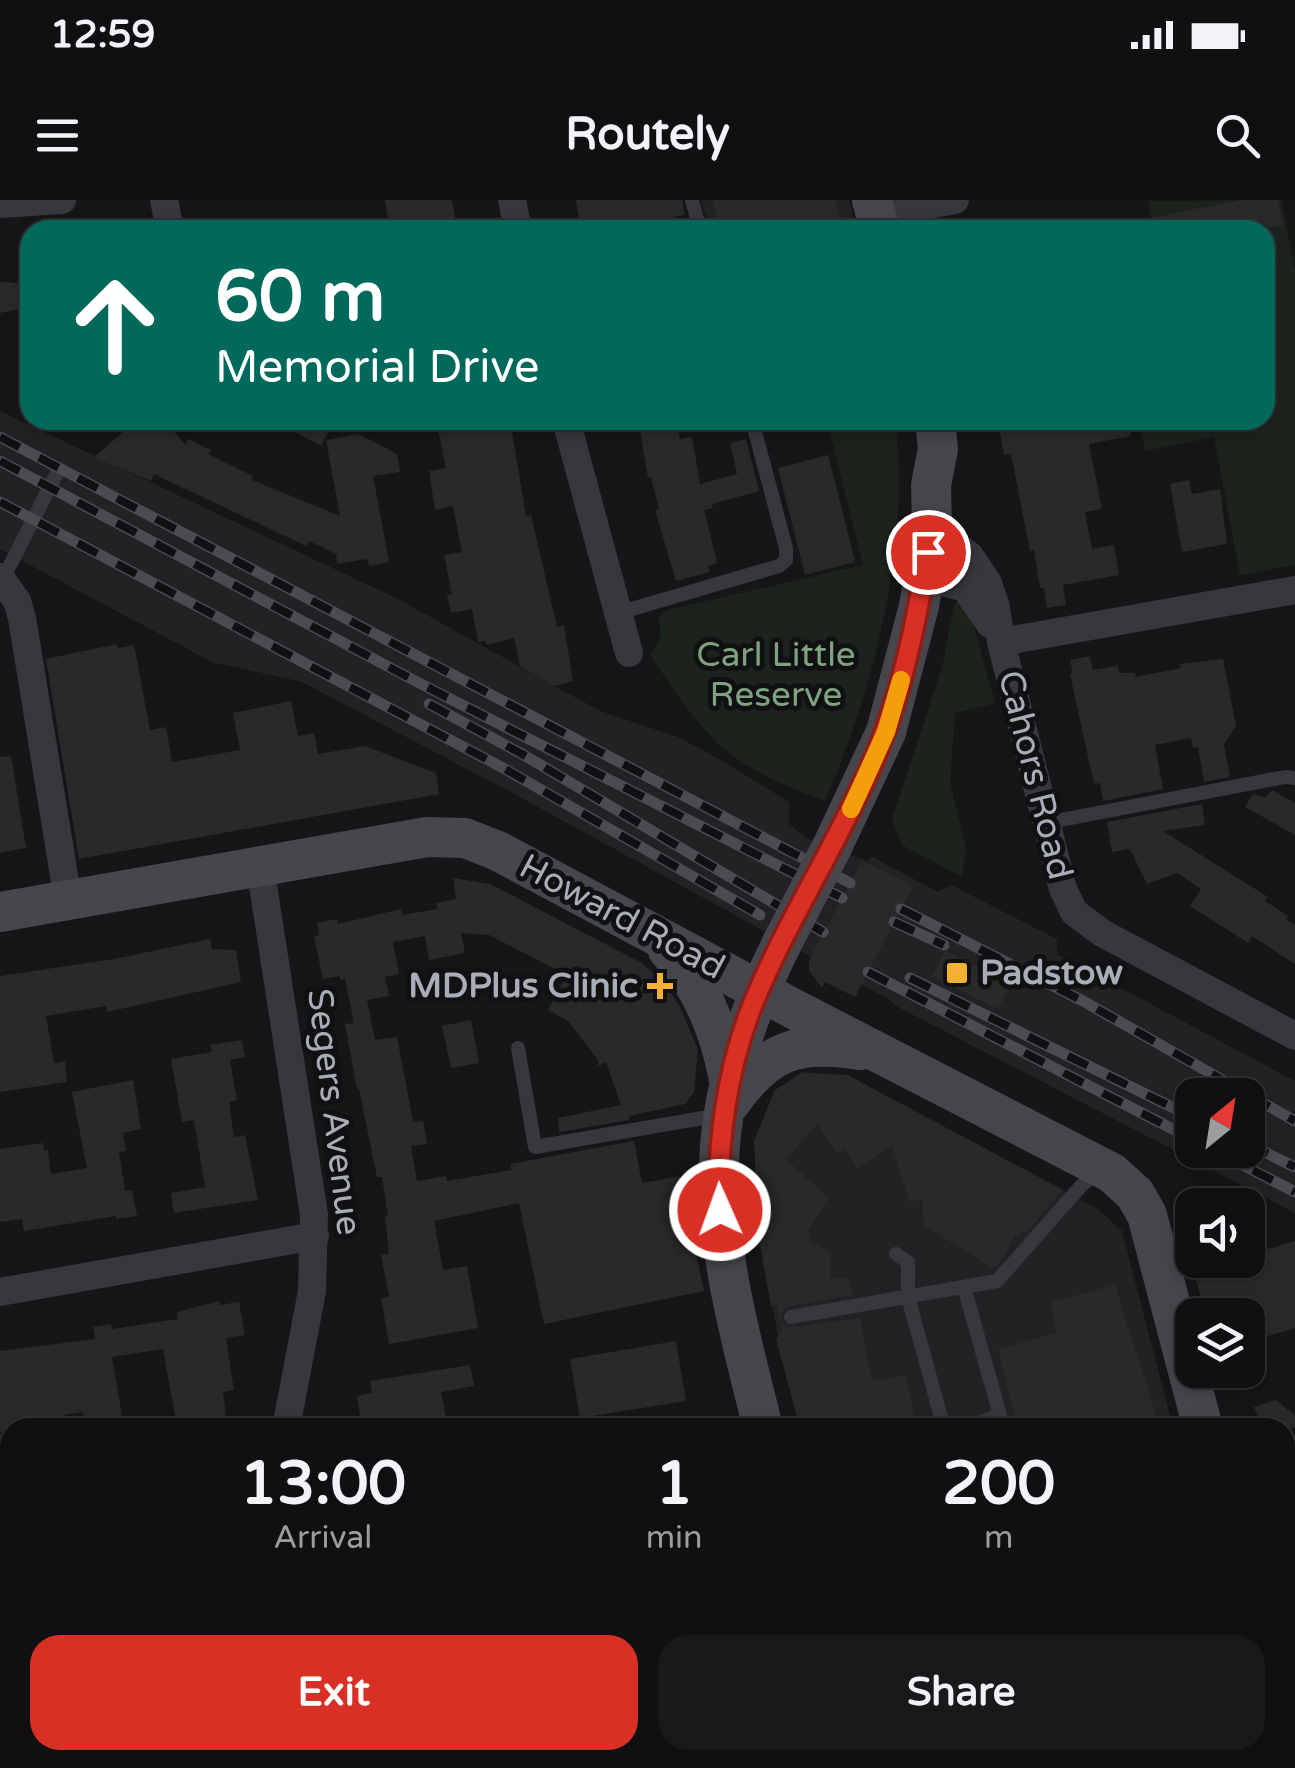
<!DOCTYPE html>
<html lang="en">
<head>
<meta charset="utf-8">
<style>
	body { margin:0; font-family:"Varela Round",sans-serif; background:#19191b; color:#f1f3f6; height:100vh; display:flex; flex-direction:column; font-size:38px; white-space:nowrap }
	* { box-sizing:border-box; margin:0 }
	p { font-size:32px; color:#9c9d9f }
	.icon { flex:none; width:55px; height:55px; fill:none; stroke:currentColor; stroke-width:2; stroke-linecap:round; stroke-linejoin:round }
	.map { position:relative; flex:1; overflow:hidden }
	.side { position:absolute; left:0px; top:1218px; width:1295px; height:352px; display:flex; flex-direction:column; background:#101012; border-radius:30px 30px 0 0; box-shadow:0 5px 15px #0003,0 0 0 2px #303032 }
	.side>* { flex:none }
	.top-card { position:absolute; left:20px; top:20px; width:1255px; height:210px; border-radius:30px; box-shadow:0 5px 15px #0003,0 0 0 2px #303032; background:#00695c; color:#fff; overflow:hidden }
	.needle { width:65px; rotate:30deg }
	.tools { position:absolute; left:1175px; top:878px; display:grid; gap:20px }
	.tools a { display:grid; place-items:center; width:90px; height:90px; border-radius:20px; background:#101012; box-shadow:0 5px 15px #0003,0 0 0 2px #303032; font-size:50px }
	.pin { position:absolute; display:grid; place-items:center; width:85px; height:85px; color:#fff; margin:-42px; border:5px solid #fff; border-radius:50%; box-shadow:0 2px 10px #0007 }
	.me { position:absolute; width:110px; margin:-55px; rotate:358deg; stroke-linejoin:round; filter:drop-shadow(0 0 8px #0008) }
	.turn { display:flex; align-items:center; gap:35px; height:210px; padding:0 30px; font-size:45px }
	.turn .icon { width:130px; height:130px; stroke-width:2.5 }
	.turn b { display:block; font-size:70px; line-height:85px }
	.eta { display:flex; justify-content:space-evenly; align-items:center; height:170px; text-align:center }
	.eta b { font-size:60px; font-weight:700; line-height:70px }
	.button { display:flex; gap:20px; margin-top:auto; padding:20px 30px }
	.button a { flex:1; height:115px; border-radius:30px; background:#d93025; color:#fff; font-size:40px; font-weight:700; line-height:115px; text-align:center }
	.button a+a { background:#19191b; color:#f1f3f6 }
	.status { display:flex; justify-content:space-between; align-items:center; height:70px; padding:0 50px; background:#101012; direction:ltr }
	.status svg { height:28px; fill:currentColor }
	header { display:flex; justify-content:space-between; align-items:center; height:130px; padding:0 30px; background:#101012; font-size:45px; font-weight:700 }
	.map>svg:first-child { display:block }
</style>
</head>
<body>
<div class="status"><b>12:59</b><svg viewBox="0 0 49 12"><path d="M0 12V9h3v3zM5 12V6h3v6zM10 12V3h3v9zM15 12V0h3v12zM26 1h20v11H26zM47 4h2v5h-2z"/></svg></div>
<header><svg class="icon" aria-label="menu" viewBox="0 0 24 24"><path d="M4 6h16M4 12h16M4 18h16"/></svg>Routely<svg class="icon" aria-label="search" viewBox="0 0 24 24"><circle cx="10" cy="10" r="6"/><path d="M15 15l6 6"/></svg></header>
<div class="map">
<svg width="1295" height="1568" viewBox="0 0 1295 1568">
	<rect width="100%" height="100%" fill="#161618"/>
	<!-- built -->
	<g fill="#222225" fill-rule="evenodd">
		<polygon points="701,0 849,0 857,30 709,30"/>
		<path d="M0,211L398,399L600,511L678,537L721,560L789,602V624L806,638L868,661L871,656L938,692L951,685L1057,739V754L1295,881V1013L896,806L888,799L516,595L302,482L212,462L0,349ZM1192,895H1248V950H1192Z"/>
		<polygon points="802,872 848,875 1098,1009 1122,1031 1173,1227 802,1227 781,1152 760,1039 755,969 761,928 775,891"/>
		<polygon points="10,1300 10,1560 301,1560 303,1568 0,1568 0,1302"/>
		<polygon points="893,1560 1261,1560 1263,1568 895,1568"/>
	</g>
	<!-- green -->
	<g fill="#1c231d">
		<polygon points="1281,0 1295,71 1295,365 1240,375 1214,237 1145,251 1139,220 1265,220 1265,30 1153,30 1148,1"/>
		<path d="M842,220H895C911,344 874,488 825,601C792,588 756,575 728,552C697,527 673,488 650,455L661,436L659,417L667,410L863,365L828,224Z"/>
		<polygon points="960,401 968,405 995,503 955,513 950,581 966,650 962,677 902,645 892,619 942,468 954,405"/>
	</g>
	<!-- building -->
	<g fill="#29292c">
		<polygon points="385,0 452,0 457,30 390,30"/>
		<polygon points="576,0 682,0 685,15 648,22 650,30 581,30"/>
		<polygon points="713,0 835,0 843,30 741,30 740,17 717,21"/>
		<polygon points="1240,0 1278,0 1283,25 1256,30 1137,30 1136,21"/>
		<polygon points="0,82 30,84 30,107 0,113"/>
		<polygon points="115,220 164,220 186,245 188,239 211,250 208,254 253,276 252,280 340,316 326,240 359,234 397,254 400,272 373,276 389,362 369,366 367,359 337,364 336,354 309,341 306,346 154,274 151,281 94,257 124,231"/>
		<polygon points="273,220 335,220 321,246"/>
		<polygon points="436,220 510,220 526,316 531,315 557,427 564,425 573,481 554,486 520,466 514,438 486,445 486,441 478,442 472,409 451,413 447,395 452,395 444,355 462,352 453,306 435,310 429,271 446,268"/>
		<polygon points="644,220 677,220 680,239 692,237 700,284 737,274 730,243 746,239 759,291 712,304 713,308 704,310 717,363 708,366 710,372 676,381 655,310 659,309 651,277 648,278 639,225 645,224"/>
		<polygon points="1036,220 1128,220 1131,236 1089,244 1102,309 1085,312 1092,349 1114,345 1119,375 1063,385 1066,405 1047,408 1044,388 1040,388 1034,350 1030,351 1011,254 1004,255 999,227"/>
		<polygon points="828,255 855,362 805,375 778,268"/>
		<polygon points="1189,280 1192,294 1220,289 1227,344 1182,352 1170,284"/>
		<polygon points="117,444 118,448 134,445 150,530 166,527 172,562 240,550 233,513 291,501 298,536 314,533 318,554 365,546 436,573 439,594 79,659 46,459"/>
		<polygon points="1090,456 1093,470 1118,466 1119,473 1135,473 1136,477 1181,468 1180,464 1223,459 1236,526 1224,544 1230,577 1204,582 1198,547 1193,548 1191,538 1155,545 1163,589 1103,601 1100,583 1094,584 1070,474 1073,473 1070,460"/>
		<polygon points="11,556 26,648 0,653 0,557"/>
		<polygon points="1272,590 1295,603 1295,635 1245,607 1253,594 1265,598"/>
		<polygon points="1202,604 1205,625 1163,631 1268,697 1265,701 1288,716 1286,719 1295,725 1295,764 1252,736 1248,743 1190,706 1201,689 1177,673 1147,684 1130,649 1112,652 1107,622"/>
		<polygon points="862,661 914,685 855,797 825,782 822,788 809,771 809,760"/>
		<polygon points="453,678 490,684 640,762 663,781 679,805 698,850 694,892 685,904 629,916 629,920 559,932 558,918 621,905 606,862 598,866 598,860 568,821 548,810 564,779 555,774 557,770 489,735 461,733 465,753 429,760 425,736 393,742 399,774 385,777 389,796 367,800 375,840 397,837 413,922 423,921 427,944 411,946 417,981 446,976 447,981 512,970 510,964 634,941 642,983 680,976 704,1091 544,1124 519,1003 434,1021 443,1070 467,1066 478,1128 389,1144 381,1098 389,1096 381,1055 389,1054 385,1016 388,1016 382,977 377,977 359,889 357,889 345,824 354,823 345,779 340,780 340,776 323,779 314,736 319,735 317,723 337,719 338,724 401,709 402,715 438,709 436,703 456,699"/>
		<polygon points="210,739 212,749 236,750 241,782 107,812 106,806 46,816 54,863 65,861 67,882 0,892 0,776 114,759"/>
		<polygon points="945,751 1012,783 998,809 932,776"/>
		<polygon points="471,820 479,863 451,868 442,826"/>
		<polygon points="242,840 245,857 230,860 237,900 229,902 234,937 245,935 258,1000 174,1013 171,993 205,987 194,920 182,922 171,859 212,852 210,845"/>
		<polygon points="802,873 847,875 1063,990 1026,1033 1022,1031 1019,1037 1015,1035 1004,1057 993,1069 924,1025 922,999 910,1002 892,946 857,969 845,948 837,954 818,924 786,959 828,998 808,1032 811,1033 808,1040 831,1053 831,1078 849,1079 853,1095 788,1107 781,1114 782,1123 793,1127 860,1118 872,1181 906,1175 915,1219 871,1228 800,1228 776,1139 782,1129 776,1105 771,1106 759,1040 754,941 775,890"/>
		<polygon points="133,880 141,929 123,933 126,951 119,952 125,991 132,990 137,1016 116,1019 116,1016 24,1031 22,1019 0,1022 0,949 43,943 44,950 48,950 51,974 87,968 72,892"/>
		<polygon points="1295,1041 1295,1128 1248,1142 1248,1115 1206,1115 1190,1060 1248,1060 1248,1055"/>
		<polygon points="1115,1085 1160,1228 1033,1228 1033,1221 1017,1225 998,1149 1057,1133 1050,1102"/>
		<polygon points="219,1101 220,1105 239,1102 245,1135 226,1138 234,1190 223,1192 226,1216 222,1217 224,1228 186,1228 185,1220 176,1221 163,1149 112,1157 122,1215 84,1221 83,1212 31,1221 31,1226 0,1232 0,1151 95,1139 93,1127 111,1124 112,1129 178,1119 177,1112"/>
		<polygon points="676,1141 686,1201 580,1218 570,1159"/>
		<polygon points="470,1165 474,1186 441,1192 448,1228 362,1228 357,1196 372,1193 370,1181"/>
		<polygon points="1276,1200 1295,1216 1295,1228 1262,1228 1254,1207"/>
	</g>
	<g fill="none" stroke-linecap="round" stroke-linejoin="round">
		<!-- lane -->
		<g stroke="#37383d" stroke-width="14">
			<polyline points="692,0 700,30"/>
			<polyline points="3,379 59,269"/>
			<polyline points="618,413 779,366 786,360 786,348 752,220"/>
			<polyline points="1045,623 1285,577 1295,578"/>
			<polyline points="518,848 535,947 720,915"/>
			<polyline points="896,1054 908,1062 908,1097 944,1228"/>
			<polyline points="964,1087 1000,1215 966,1228"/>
			<polyline points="791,1117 997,1081 1082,985 1098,972"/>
			<polyline points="1034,1560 1036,1568"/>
		</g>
		<!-- street -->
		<g stroke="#37383d" stroke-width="28">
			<polyline points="164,0 170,30"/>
			<polyline points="512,0 518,30"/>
			<polyline points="0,4 62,0"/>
			<polyline points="876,14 955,0"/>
			<polyline points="566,220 629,453"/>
			<polyline points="932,327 970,356 988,383 996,407 1001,442 1063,689 1074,712 1102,733 1295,836"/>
			<polyline points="0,377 17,401 22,418 68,700"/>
			<polyline points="924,377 965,388 990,424"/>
			<polyline points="1001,442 1295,390"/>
			<polyline points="260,666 314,1015 312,1091 286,1228"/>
			<polyline points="0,1092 315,1036"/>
			<polyline points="343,1560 345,1568"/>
		</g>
		<!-- secondary -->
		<g stroke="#45474d" stroke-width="40">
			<polyline points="872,0 880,30"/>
			<polyline points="832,647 886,532 919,406 932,327 931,285 938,249 935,220"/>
			<polyline points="0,712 427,637 465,638 498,651 790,807 1112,973 1135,994 1147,1015 1203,1228"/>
			<path d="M668,750C703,786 720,831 729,880"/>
			<path d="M730,903C768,850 796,840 860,850"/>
			<path d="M763,1228C742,1142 716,1053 719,964C721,889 748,812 781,745"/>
			<polyline points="1285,1535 1288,1568"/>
			<polyline points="854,1560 856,1568"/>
		</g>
		<!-- rail casing -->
		<g stroke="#4a4c52" stroke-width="11">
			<g id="rail">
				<polyline points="0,237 850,683"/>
				<polyline points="0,261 423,485 842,698"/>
				<polyline points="0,302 505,569 760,715"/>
				<polyline points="429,504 522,554 823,732"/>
				<polyline points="901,709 1083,801 1295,921"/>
				<polyline points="894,722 944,745"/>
				<polyline points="868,772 1192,939"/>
				<polyline points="910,778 1192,917"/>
				<polyline points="1248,944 1295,967"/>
				<polyline points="1214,950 1295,992"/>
			</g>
		</g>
		<!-- rail -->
		<use href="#rail" stroke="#111113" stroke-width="8" stroke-dasharray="22" stroke-linecap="butt"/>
		<!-- secondary-bridge -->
		<polyline stroke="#45474d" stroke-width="40" points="781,745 832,647"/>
	</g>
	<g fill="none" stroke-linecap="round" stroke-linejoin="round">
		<!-- route casing -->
		<g stroke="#8d1f18" stroke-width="25">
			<path id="route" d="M720,1010C716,948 727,873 749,814C783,726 837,646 874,559C902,494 916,422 928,352"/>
		</g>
		<!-- route -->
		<use href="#route" stroke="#d93025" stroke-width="18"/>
		<!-- slow -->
		<polyline stroke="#f59e0b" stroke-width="18" points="851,609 886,532 901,480"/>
	</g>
	<!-- markers -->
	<g fill="#f2b134" stroke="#111113" stroke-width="4">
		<rect x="945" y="761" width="24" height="24" rx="5"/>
		<path d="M655 771h10v10h10v10h-10v10h-10v-10h-10v-10h10z"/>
	</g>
	<g text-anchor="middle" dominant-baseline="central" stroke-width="10" stroke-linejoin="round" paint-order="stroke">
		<!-- park labels -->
		<g font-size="35" fill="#7fa381" stroke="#111113">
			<text x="776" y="455">Carl Little<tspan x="776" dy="40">Reserve</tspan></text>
		</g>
		<!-- street labels -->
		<g font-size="35" fill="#a8adb8" stroke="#111113">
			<text transform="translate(1035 575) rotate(76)">Cahors Road</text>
			<text transform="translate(622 717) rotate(28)">Howard Road</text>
			<text transform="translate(334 912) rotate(83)">Segers Avenue</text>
		</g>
		<!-- poi labels -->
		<g font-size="35" font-weight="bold" fill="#a8adb8" stroke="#111113" text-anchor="start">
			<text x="980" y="773">Padstow</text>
			<text x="638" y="786" text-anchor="end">MDPlus Clinic</text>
		</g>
	</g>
</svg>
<div class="tools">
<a><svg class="needle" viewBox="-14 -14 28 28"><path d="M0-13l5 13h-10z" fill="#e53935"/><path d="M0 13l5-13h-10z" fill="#9c9d9f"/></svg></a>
<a><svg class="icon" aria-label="sound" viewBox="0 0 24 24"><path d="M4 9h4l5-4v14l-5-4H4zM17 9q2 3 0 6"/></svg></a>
<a><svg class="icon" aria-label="layers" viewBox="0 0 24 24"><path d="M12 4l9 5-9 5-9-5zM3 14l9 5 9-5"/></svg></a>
</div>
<div class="pin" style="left:928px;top:352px;background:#d93025"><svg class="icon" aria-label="arrive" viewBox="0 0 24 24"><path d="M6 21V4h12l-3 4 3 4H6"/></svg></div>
<svg class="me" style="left:720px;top:1010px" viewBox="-20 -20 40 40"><circle r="17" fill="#d93025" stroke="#fff" stroke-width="3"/><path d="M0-11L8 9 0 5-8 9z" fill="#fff"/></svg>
<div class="top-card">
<div class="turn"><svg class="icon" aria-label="ahead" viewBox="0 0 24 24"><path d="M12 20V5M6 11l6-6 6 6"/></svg><div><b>60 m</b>Memorial Drive</div></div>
</div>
<section class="side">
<div class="eta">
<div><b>13:00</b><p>Arrival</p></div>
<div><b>1</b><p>min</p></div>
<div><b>200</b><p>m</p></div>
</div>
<div class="button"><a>Exit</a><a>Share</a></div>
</section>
</div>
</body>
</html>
